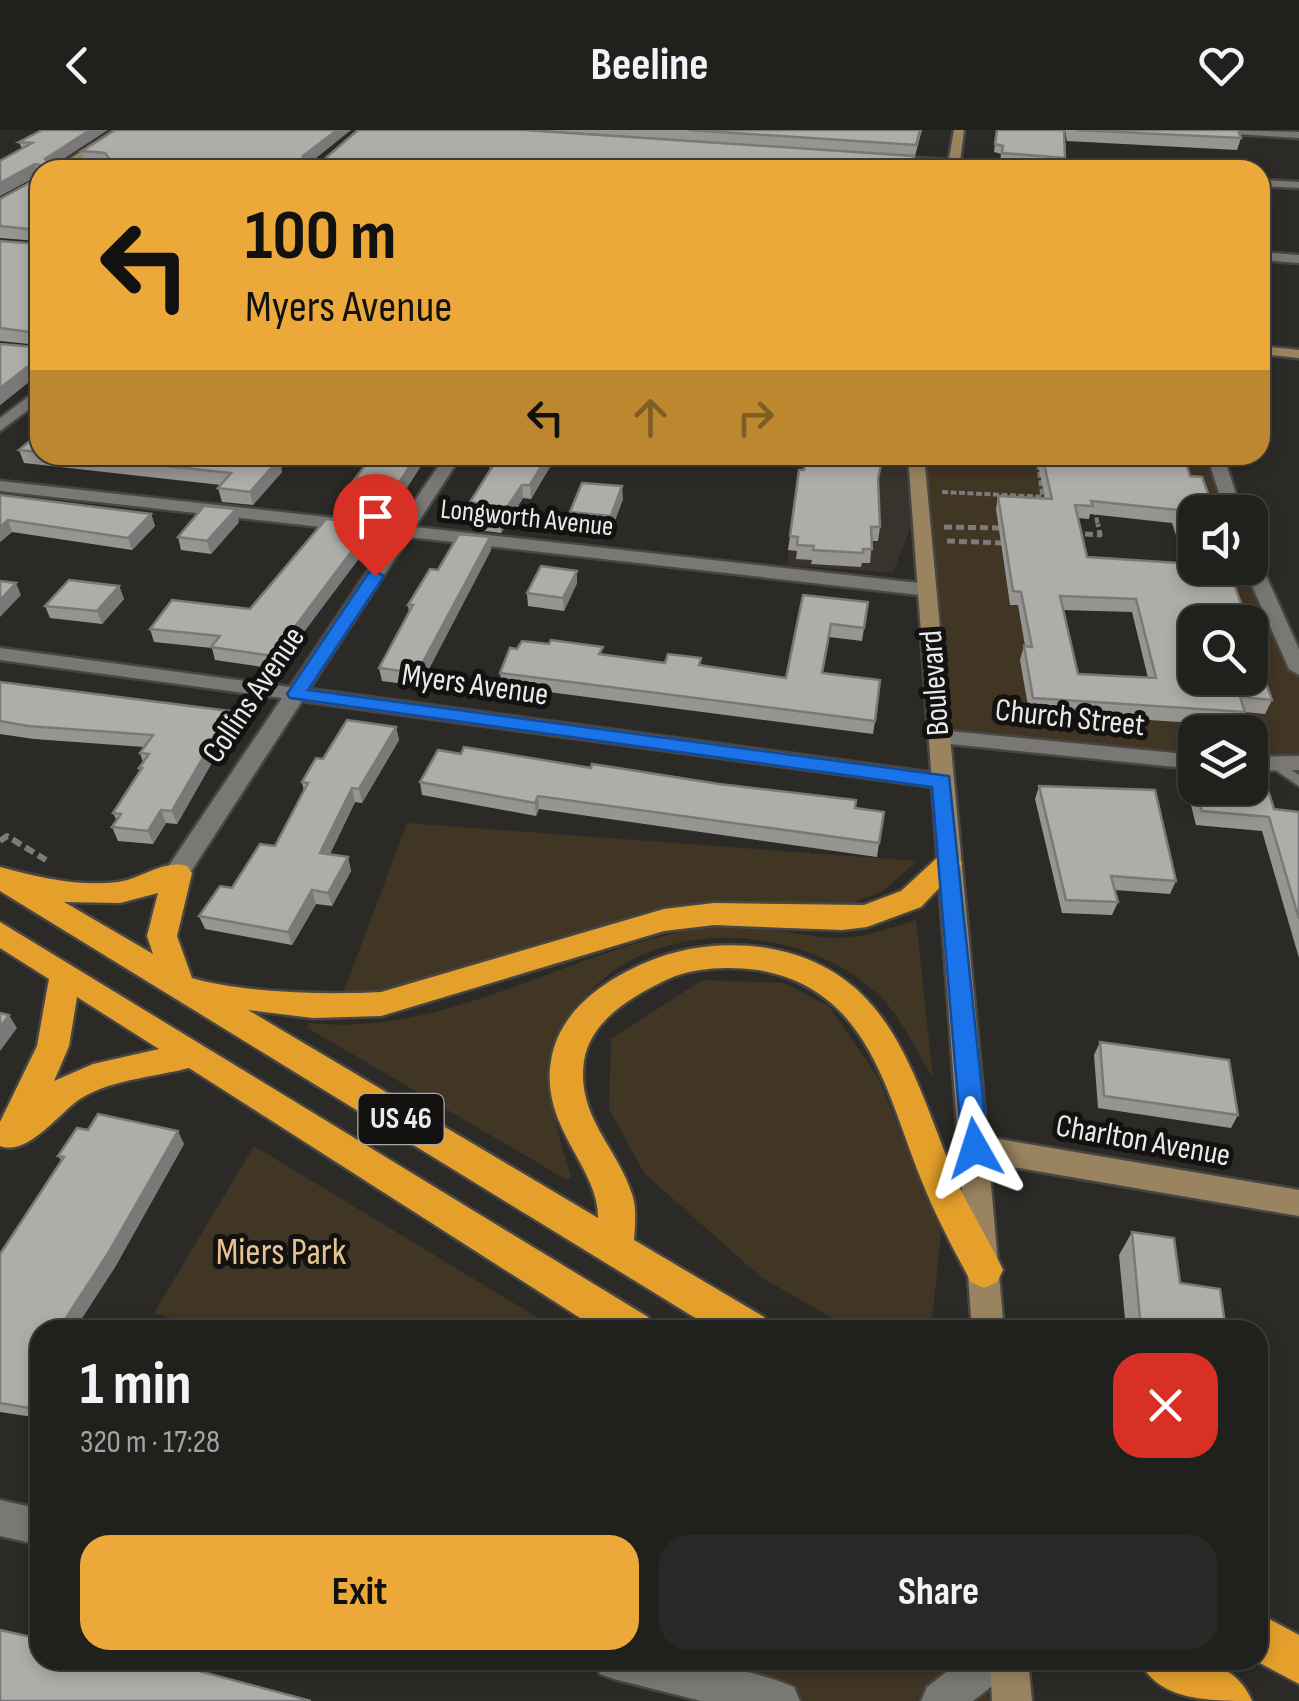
<!DOCTYPE html>
<html lang="en">
<head>
<meta charset="utf-8">
<style>
	body { margin:0; font-family:"Sofia Sans Condensed",sans-serif; background:#282826; color:#f1f3f6; height:100vh; display:flex; flex-direction:column; font-size:38px; white-space:nowrap }
	* { box-sizing:border-box; margin:0 }
	p { font-size:32px; color:#a2a3a4 }
	.icon { flex:none; width:55px; height:55px; fill:none; stroke:currentColor; stroke-width:2; stroke-linecap:round; stroke-linejoin:round }
	.map { position:relative; flex:1; overflow:hidden }
	.details { position:absolute; left:30px; top:1190px; width:1238px; height:350px; display:flex; flex-direction:column; background:#20201d; border-radius:30px; box-shadow:0 5px 15px #0003,0 0 0 2px #3d3e3b }
	.details>* { flex:none }
	.top-card { position:absolute; left:30px; top:30px; width:1240px; height:305px; border-radius:30px; box-shadow:0 5px 15px #0003,0 0 0 2px #3d3e3b; background:#eca93a; color:#111; overflow:hidden }
	.buttons { position:absolute; left:1178px; top:365px; display:grid; gap:20px }
	.buttons a { display:grid; place-items:center; width:90px; height:90px; border-radius:20px; background:#20201d; box-shadow:0 5px 15px #0003,0 0 0 2px #3d3e3b; font-size:50px }
	.pin { position:absolute; display:grid; place-items:center; width:85px; height:85px; color:#fff; margin:-102px -42px; border-radius:50% 50% 50% 0; rotate:-45deg; box-shadow:0 0 10px #0007 }
	.pin .icon { rotate:45deg }
	.me { position:absolute; width:110px; margin:-55px; rotate:354deg; stroke-linejoin:round; filter:drop-shadow(0 0 8px #0008) }
	.turn { display:flex; align-items:center; gap:35px; height:210px; padding:0 50px; font-size:45px }
	.turn .icon { width:130px; height:130px; stroke-width:2.5 }
	.turn b { display:block; font-size:70px; line-height:85px }
	.lanes { display:flex; align-items:center; height:95px; padding:0 50px; background:#0003; justify-content:center; gap:50px; direction:ltr }
	.lanes .off { opacity:.35 }
	.round { display:grid; place-items:center; flex:none; width:105px; height:105px; border-radius:30px; background:#282826 }
	.headline { display:flex; align-items:center; justify-content:space-between; height:170px; padding:0 50px }
	h1 { font-size:60px; font-weight:700; line-height:75px }
	.action { display:flex; gap:20px; margin-top:auto; padding:20px 50px }
	.action a { flex:1; height:115px; border-radius:30px; background:#eca93a; color:#111; font-size:40px; font-weight:700; line-height:115px; text-align:center }
	.action a+a { background:#282826; color:#f1f3f6 }
	header { display:flex; justify-content:space-between; align-items:center; height:130px; padding:0 50px; background:#20201d; font-size:45px; font-weight:700 }
	.map>svg:first-child { display:block }
</style>
</head>
<body>
<header><svg class="icon" aria-label="back" viewBox="0 0 24 24"><path d="M15 5l-7 7 7 7"/></svg>Beeline<svg class="icon" aria-label="heart" viewBox="0 0 24 24"><path d="M12 20l-8-8c-3-5 5-10 8-4 3-6 11-1 8 4z"/></svg></header>
<div class="map">
<svg width="1299" height="1571" viewBox="0 0 1299 1571">
	<rect width="100%" height="100%" fill="#2b2a27"/>
	<!-- built -->
	<polygon fill="#38332c" points="801,325 938,325 893,443 787,435"/>
	<!-- green -->
	<g fill="#413524">
		<polygon points="920,325 1216,325 1234,382 1206,382 1041,338 1087,420 1000,413 1010,474 1018,475 1028,531 1029,581 1238,596 1234,581 1265,583 1250,541 1250,492 1223,492 1227,438 1250,438 1299,534 1299,633 1250,634 1250,602 1195,602 1195,631 939,607"/>
		<polygon points="407,693 917,731 883,761 845,776 750,774 432,853 340,871"/>
		<path d="M916,790L933,948C913,917 902,885 873,860C794,789 634,785 573,884C567,894 565,909 562,921C559,934 551,951 552,965C553,992 564,1021 571,1047L567,1050L306,897L310,893C449,908 573,817 707,797C749,790 793,806 835,808C863,809 890,798 916,790Z"/>
		<polygon points="702,850 784,853 829,876 878,947 941,1102 931,1200 853,1200 762,1148 644,1043 609,979 611,909"/>
		<polygon points="254,1016 545,1192 556,1200 212,1200 154,1183"/>
		<polygon points="563,1530 974,1530 990,1571 726,1571"/>
	</g>
	<g fill="none" stroke-linecap="round" stroke-linejoin="round">
		<!-- lane casing -->
		<g stroke="#484644" stroke-width="5">
			<polygon id="lane" points="1276,630 1299,645 1299,656 1271,637 1269,634 1271,631"/>
		</g>
		<!-- street casing -->
		<g stroke="#484644" stroke-width="5">
			<g id="street">
				<polygon points="1214,0 1299,2 1299,8 1219,3"/>
				<polygon points="879,26 1063,37 1069,40 883,31"/>
				<polygon points="1260,50 1299,52 1299,58 1260,56"/>
				<polygon points="1260,122 1299,125 1299,133 1260,130"/>
				<polygon points="40,258 40,271 0,301 0,288"/>
				<polygon points="446,325 462,325 415,397 928,454 937,460 928,466 409,407 309,559 942,644 953,651 950,656 942,658 302,571 186,749 168,749 165,743 168,737 282,568 0,530 0,518 290,557 392,405 0,361 0,351 398,395"/>
				<polygon points="1207,325 1223,325 1242,382 1225,382"/>
				<polygon points="1250,424 1259,430 1299,519 1299,545 1289,539 1244,438 1250,438"/>
				<polygon points="939,600 1195,625 1195,639 931,612 928,607 931,602"/>
				<polygon points="1299,626 1299,640 1250,641 1250,627"/>
				<polygon points="0,1370 40,1379 40,1415 0,1406"/>
				<path d="M595,1530C663,1530 729,1530 794,1557L800,1571H701L614,1549L600,1544Z"/>
				<polygon points="962,1530 1012,1530 1007,1544 973,1571 921,1571 927,1557"/>
			</g>
		</g>
		<!-- secondary casing -->
		<g stroke="#484644" stroke-width="5">
			<g id="secondary">
				<polygon points="115,0 127,0 66,40 52,40"/>
				<polygon points="954,0 964,0 959,40 947,40"/>
				<polygon points="1260,216 1299,220 1299,228 1260,224"/>
				<polygon points="908,325 924,325 987,1007 1299,1060 1299,1086 989,1033 1004,1200 972,1200"/>
				<polygon points="990,1530 1028,1530 1032,1571 992,1571"/>
			</g>
		</g>
		<!-- highway casing -->
		<g stroke="#484644" stroke-width="5">
			<g id="highway">
				<path d="M948,724L958,727L962,734L921,777L867,797L842,800L714,795L664,801L381,886L313,888L248,880L598,1088C599,1037 540,998 551,931C558,882 604,850 647,832C685,816 727,812 767,818C895,840 913,950 957,1052C971,1082 989,1110 1003,1140L997,1152L984,1158L971,1152C953,1118 935,1085 921,1049C885,960 869,859 758,840C730,836 694,837 668,849C634,865 590,890 584,931C576,986 617,1017 632,1064C637,1078 635,1095 634,1110L764,1187L770,1200H715L0,761V737C37,747 78,757 118,752C141,749 165,729 187,736L192,743L177,806L192,848C243,863 327,865 381,862L664,779L714,773L864,775L901,761L938,727ZM158,763L147,806L153,824L64,772L120,773Z"/>
				<path d="M0,792L648,1187L654,1200H599L189,938C155,947 106,950 77,971C57,986 27,1026 0,1016V992L37,916L49,849L0,818ZM77,867L159,919L93,934L54,951L69,916Z"/>
				<polygon points="1258,1483 1299,1505 1299,1554 1254,1530 1258,1530"/>
				<path d="M1139,1530C1182,1530 1232,1523 1252,1571C1209,1571 1158,1571 1139,1530Z"/>
			</g>
		</g>
		<!-- path-far2 -->
		<g stroke="#7c7b79" stroke-width="4" stroke-dasharray="6 2.5" stroke-linecap="butt">
			<polyline points="1037,325 1043,371"/>
			<polyline points="942,362 1046,367"/>
			<polyline points="1095,379 1098,397"/>
		</g>
		<!-- path-far1 -->
		<g stroke="#7c7b79" stroke-width="5" stroke-dasharray="8 4" stroke-linecap="butt">
			<polyline points="944,397 1006,398"/>
			<polyline points="1073,403 1100,405 1098,394"/>
			<polyline points="947,411 1005,413"/>
		</g>
		<!-- path -->
		<polyline stroke="#7c7b79" stroke-width="6" stroke-dasharray="10 5" stroke-linecap="butt" points="0,711 7,706 46,730"/>
		<!-- lane -->
		<use href="#lane" fill="#7a7875" fill-rule="evenodd"/>
		<!-- street -->
		<use href="#street" fill="#7a7875" fill-rule="evenodd"/>
		<!-- secondary -->
		<use href="#secondary" fill="#9a845f" fill-rule="evenodd"/>
		<!-- highway -->
		<use href="#highway" fill="#e5a02b" fill-rule="evenodd"/>
	</g>
	<!-- wall -->
	<g fill="#969592" fill-rule="evenodd">
		<polygon points="42,0 58,33 85,32 82,21 311,32 914,26 912,40 40,40 40,243 0,275 0,214 35,217 38,215 0,211 0,111 39,114 38,111 0,108 0,69 38,48 39,45 0,66 22,19 19,12"/>
		<polygon points="539,0 922,0 915,26"/>
		<polygon points="997,0 1065,28 1064,32 1000,32 1001,24 994,22"/>
		<polygon points="1065,0 1238,0 1241,8 1237,20 1067,11"/>
		<polygon points="40,302 40,325 283,325 285,334 281,338 282,342 253,375 222,372 218,358 221,355 24,333 19,320"/>
		<polygon points="428,325 386,390 340,385 338,371"/>
		<polygon points="557,325 531,369 523,368 501,403 470,399 469,386 471,382 470,372 490,341 489,330"/>
		<polygon points="640,325 731,325 730,328 640,327"/>
		<path d="M1036,325H1184L1195,382L1242,476L1236,490L1195,492L1272,570L1265,584L1245,582L1239,596L1029,582L1020,530L1024,516H1025L1018,475H1010L996,379L998,366L1045,368ZM1090,384L1172,393L1185,433L1087,427L1078,388L1089,389ZM1063,480L1132,482L1148,548L1078,544Z"/>
		<polygon points="804,340 878,350 880,397 878,411 872,411 870,433 862,433 861,437 811,434 812,430 796,429 797,421 788,420 790,406"/>
		<polygon points="0,365 151,384 155,396 132,420 12,402 0,412"/>
		<polygon points="623,369 612,398 571,395 570,382"/>
		<polygon points="239,392 211,424 181,420 178,407"/>
		<polygon points="375,407 276,539 215,530 212,518 154,512 150,499 250,479"/>
		<polygon points="490,407 491,420 420,556 382,551 379,538 409,483 408,475 438,440"/>
		<polygon points="577,453 564,481 528,476 527,463"/>
		<polygon points="119,456 124,469 102,494 50,488 45,476"/>
		<polygon points="803,465 868,472 862,511 829,507 822,543 875,591 873,604 502,556 500,543 517,519 549,514 603,525 665,533 701,535 786,548"/>
		<polygon points="0,552 230,581 234,594 177,694 166,693 153,714 118,711 112,697 117,691 113,683 140,641 139,638 143,632 140,623 144,617 34,609 0,604"/>
		<polygon points="396,597 399,610 362,673 355,672 330,724 348,727 351,741 332,776 316,774 292,815 205,799 199,786 232,758 275,716 304,661 302,652 323,629"/>
		<polygon points="461,624 884,682 877,727 539,679 536,686 422,665 420,652"/>
		<polygon points="1194,654 1274,679 1299,682 1299,828 1262,701 1196,695 1189,667"/>
		<polygon points="1039,656 1176,751 1170,764 1114,760 1118,772 1112,785 1062,783 1035,669"/>
		<polygon points="1100,912 1238,985 1231,998 1098,978 1094,925"/>
		<polygon points="184,1014 115,1137 80,1191 40,1200 40,1288 0,1282 0,1124 61,1030 58,1026"/>
		<polygon points="1132,1102 1180,1153 1226,1200 1126,1200 1119,1125"/>
	</g>
	<!-- shaded-wall -->
	<g fill="#7a7977">
		<polygon points="90,0 108,0 48,39 45,29"/>
		<polygon points="337,0 351,0 305,37 304,40 303,26"/>
		<polygon points="35,34 38,45 0,66 0,53"/>
		<polygon points="40,219 40,243 0,275 0,258 32,225"/>
		<polygon points="278,325 283,325 285,334 281,338 282,342 253,375 250,362"/>
		<polygon points="417,325 428,325 386,390 384,376"/>
		<polygon points="548,325 557,325 531,369 530,355"/>
		<polygon points="522,355 523,368 501,403 499,389"/>
		<polygon points="622,356 623,369 612,398 611,386"/>
		<polygon points="236,379 239,392 211,424 207,411"/>
		<polygon points="151,384 155,396 132,420 128,408"/>
		<polygon points="8,390 12,402 0,412 0,397"/>
		<polygon points="372,394 375,407 276,539 273,526"/>
		<polygon points="490,407 491,420 420,556 417,543"/>
		<polygon points="577,441 577,453 564,481 563,468"/>
		<polygon points="16,453 21,465 0,487 0,470"/>
		<polygon points="119,456 124,469 102,494 97,481"/>
		<polygon points="230,581 234,594 177,694 172,681"/>
		<polygon points="396,597 399,610 362,673 359,659"/>
		<polygon points="352,658 355,672 324,736 320,723"/>
		<polygon points="538,666 539,679 536,686 535,673"/>
		<polygon points="161,680 166,693 153,714 148,701"/>
		<polygon points="348,727 351,741 332,776 328,763"/>
		<polygon points="312,760 316,774 292,815 288,802"/>
		<polygon points="9,885 17,898 0,921 0,897"/>
		<polygon points="178,1001 184,1014 115,1137 75,1199 66,1188"/>
	</g>
	<!-- building -->
	<g fill="#afadaa" stroke="#7a7977" stroke-width="2.5" fill-rule="evenodd">
		<polygon points="42,0 90,0 45,29 49,33 112,32 105,23 82,21 115,0 337,0 303,26 302,32 321,32 358,0 524,0 914,26 912,40 40,40 40,219 32,225 40,227 0,258 0,214 35,217 39,213 38,203 0,198 0,111 39,114 37,100 0,96 0,69 38,48 40,35 35,34 0,53 0,31 32,13 19,12"/>
		<polygon points="689,0 920,0 916,15"/>
		<polygon points="997,0 1064,0 1065,28 1002,23 1003,16 995,14"/>
		<polygon points="1076,0 1238,0 1241,8"/>
		<polygon points="1001,32 1066,32 1066,40 1000,40"/>
		<polygon points="40,302 40,322 19,320"/>
		<polygon points="67,325 278,325 275,328 279,329 250,362 218,358 231,343"/>
		<polygon points="373,325 417,325 384,376 338,371"/>
		<polygon points="493,325 548,325 530,355 522,355 499,389 469,386 476,373 470,372 496,331 489,330"/>
		<polygon points="808,325 883,325 878,348 880,397 871,397 872,419 863,419 863,423 813,420 814,416 797,415 798,407 790,406 799,340 804,340"/>
		<path d="M1042,325H1184L1190,346L1202,347L1215,382H1195V438H1228L1242,476H1227L1233,492H1195V548H1250V527H1257L1272,570L1240,567L1245,582L1033,568L1024,516L1032,517L1021,462L1013,461L998,366L1052,369ZM1091,371L1177,380L1194,434L1087,427L1075,375L1093,376ZM1060,466L1136,469L1156,548L1078,544Z"/>
		<polygon points="582,353 622,356 611,386 570,382"/>
		<polygon points="0,365 151,384 128,408 8,390 0,397"/>
		<polygon points="204,376 236,379 207,411 178,407"/>
		<polygon points="326,389 372,394 273,526 211,517 220,506 150,499 172,470 250,479"/>
		<polygon points="459,404 490,407 417,543 379,538 413,475 408,475 430,439 438,440"/>
		<polygon points="541,436 577,441 563,468 527,463"/>
		<polygon points="69,450 119,456 97,481 45,476"/>
		<polygon points="0,451 16,453 0,470"/>
		<polygon points="803,465 868,472 864,498 831,494 822,543 880,550 875,591 500,543 510,518 517,519 522,511 549,514 551,510 603,517 599,524 665,533 668,524 701,528 699,535 786,548"/>
		<polygon points="0,552 230,581 172,681 161,680 148,701 112,697 121,684 113,683 142,638 139,638 149,624 140,623 153,605 28,596 0,591"/>
		<polygon points="347,590 396,597 359,659 352,658 320,723 348,727 328,763 312,760 288,802 199,786 220,756 232,758 260,714 275,716 308,653 302,652 316,628 323,629"/>
		<polygon points="464,617 591,638 592,634 719,654 856,670 855,678 884,682 879,713 538,666 535,673 420,652 438,620 461,624"/>
		<polygon points="1039,656 1155,660 1176,751 1111,746 1118,772 1066,770"/>
		<polygon points="1195,658 1236,658 1268,660 1274,679 1299,682 1299,789 1269,687 1202,681"/>
		<polygon points="0,883 9,885 0,897"/>
		<polygon points="1100,912 1229,930 1238,985 1104,966"/>
		<polygon points="98,984 178,1001 107,1125 66,1188 118,1200 40,1200 40,1280 0,1273 0,1124 64,1027 58,1026 77,998 88,1000"/>
		<polygon points="1132,1102 1174,1108 1180,1153 1220,1159 1226,1200 1141,1200"/>
		<polygon points="0,1500 40,1509 40,1530 158,1530 311,1571 0,1571"/>
	</g>
	<!-- route -->
	<polygon fill="#1a73e8" stroke="#114b97" stroke-width="2.5" points="375,441 384,446 308,560 949,646 988,1018 984,1026 975,1030 966,1026 962,1018 932,657 290,568 287,564 369,442"/>
	<g text-anchor="middle" dominant-baseline="central" stroke-width="10" stroke-linejoin="round" paint-order="stroke">
		<!-- far-street labels -->
		<g font-size="28" fill="#ebeae8" stroke="#131211">
			<text transform="translate(527 388) rotate(6)">Longworth Avenue</text>
		</g>
		<!-- shield labels -->
		<rect fill="#131211" stroke="#aaa9a8" stroke-width="2.5" x="358.5" y="964" width="85" height="50" rx="8"/>
		<g font-size="30" font-weight="bold" fill="#ebeae8">
			<text x="401" y="989">US 46</text>
		</g>
		<!-- street labels -->
		<g font-size="32" fill="#ebeae8" stroke="#131211">
			<text transform="translate(935 553) rotate(-94)">Boulevard</text>
			<text transform="translate(475 555) rotate(8)">Myers Avenue</text>
			<text transform="translate(254 565) rotate(-56)">Collins Avenue</text>
			<text transform="translate(1070 588) rotate(6)">Church Street</text>
			<text transform="translate(1143 1011) rotate(10)">Charlton Avenue</text>
		</g>
		<!-- near-park labels -->
		<g font-size="38" fill="#e7c28f" stroke="#131211">
			<text x="281" y="1122">Miers Park</text>
		</g>
	</g>
</svg>
<div class="buttons">
<a><svg class="icon" aria-label="sound" viewBox="0 0 24 24"><path d="M4 9h4l5-4v14l-5-4H4zM17 9q2 3 0 6"/></svg></a>
<a><svg class="icon" aria-label="search" viewBox="0 0 24 24"><circle cx="10" cy="10" r="6"/><path d="M15 15l6 6"/></svg></a>
<a><svg class="icon" aria-label="layers" viewBox="0 0 24 24"><path d="M12 4l9 5-9 5-9-5zM3 14l9 5 9-5"/></svg></a>
</div>
<div class="pin" style="left:375px;top:446px;background:#d93025"><svg class="icon" aria-label="arrive" viewBox="0 0 24 24"><path d="M6 21V4h12l-3 4 3 4H6"/></svg></div>
<svg class="me" style="left:975px;top:1018px" viewBox="-20 -20 40 40"><path d="M0-17L14 15 0 8-14 15z" fill="#1a73e8" stroke="#fff" stroke-width="4"/></svg>
<div class="top-card">
<div class="turn"><svg class="icon" aria-label="left" viewBox="0 0 24 24"><path d="M17 20v-9H6M10 6l-5 5 5 5"/></svg><div><b>100 m</b>Myers Avenue</div></div>
<div class="lanes"><svg class="icon" aria-label="left" viewBox="0 0 24 24"><path d="M17 20v-9H6M10 6l-5 5 5 5"/></svg><svg class="icon off" aria-label="ahead" viewBox="0 0 24 24"><path d="M12 20V5M6 11l6-6 6 6"/></svg><svg class="icon off" aria-label="right" viewBox="0 0 24 24"><path d="M7 20v-9h11M14 6l5 5-5 5"/></svg></div>
</div>
<section class="details">
<div class="headline"><div><h1>1 min</h1><p>320 m · 17:28</p></div><a class="round" style="background:#d93025;color:#fff"><svg class="icon" aria-label="close" viewBox="0 0 24 24"><path d="M6 6l12 12M18 6L6 18"/></svg></a></div>
<div class="action"><a>Exit</a><a>Share</a></div>
</section>
</div>
</body>
</html>
